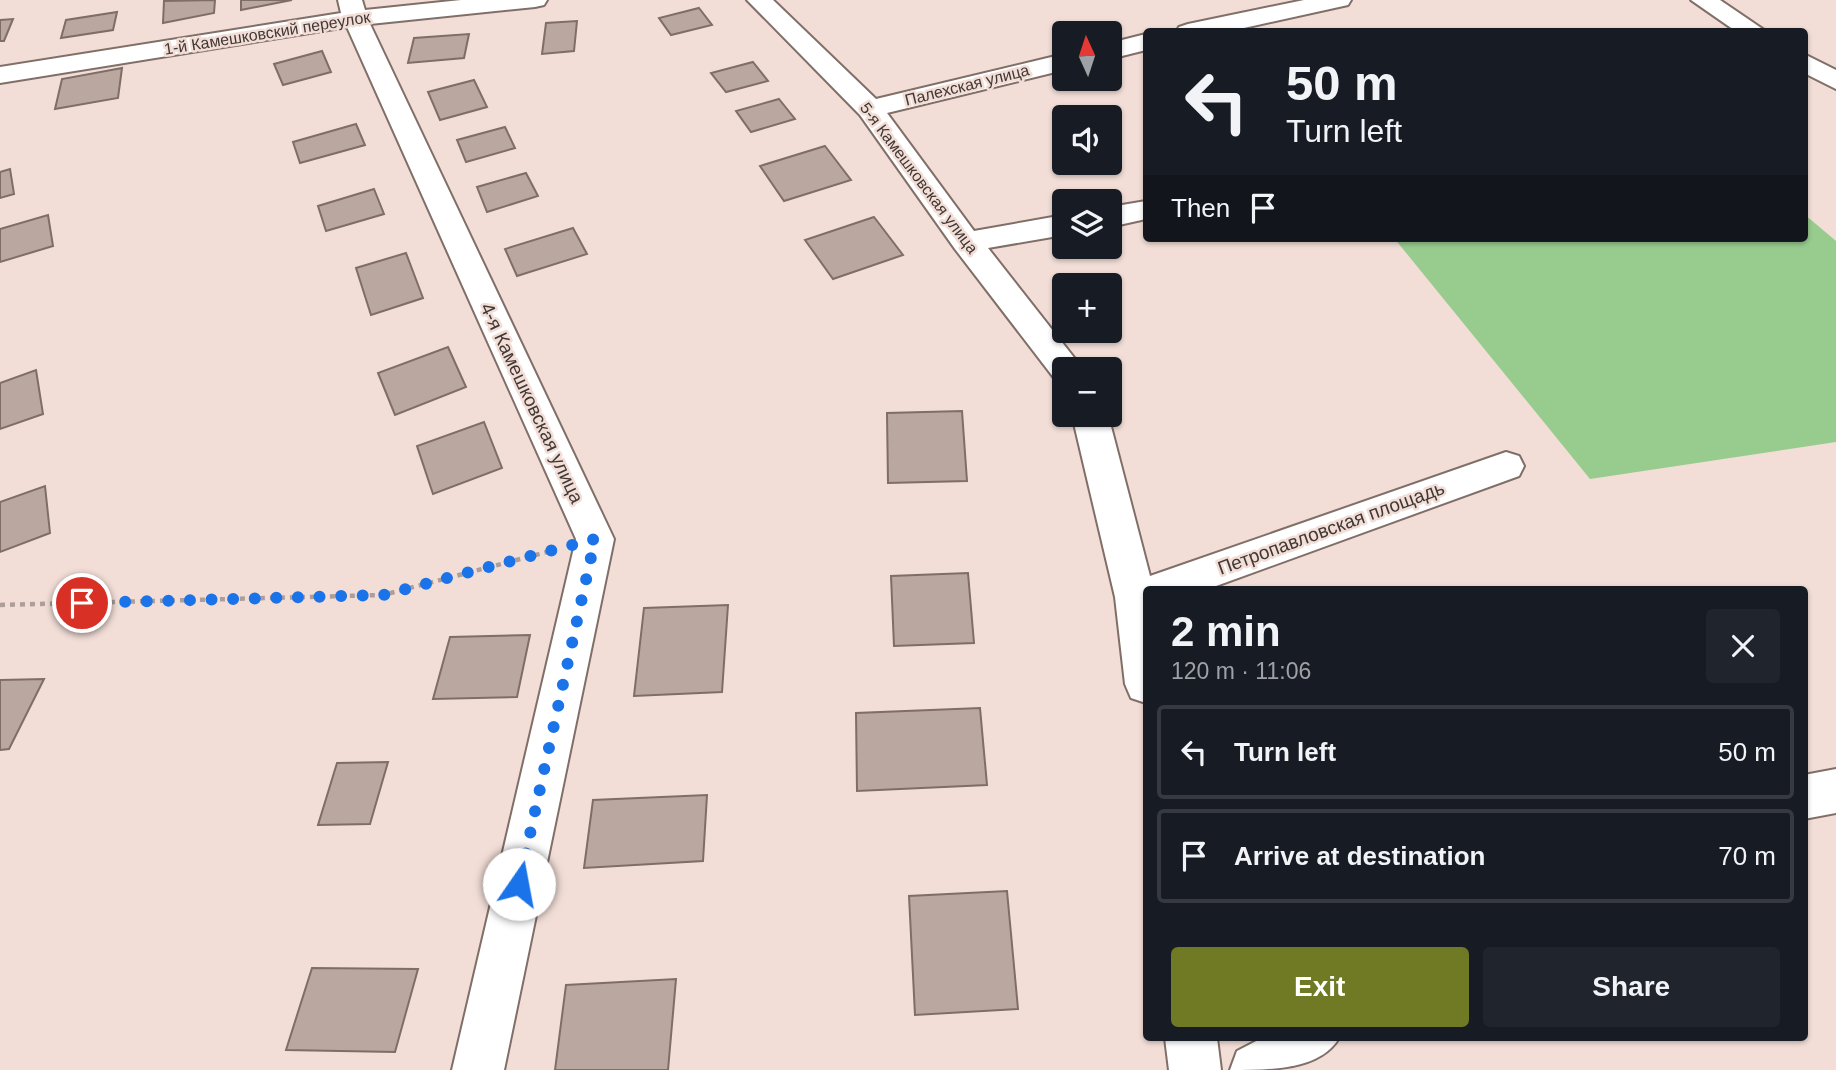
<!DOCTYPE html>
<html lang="en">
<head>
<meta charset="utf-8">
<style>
	body { margin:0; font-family:Helvetica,sans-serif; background:#20242c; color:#f1f3f6; height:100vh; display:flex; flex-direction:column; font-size:26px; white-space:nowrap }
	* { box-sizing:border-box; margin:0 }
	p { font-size:23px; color:#9ea1a6 }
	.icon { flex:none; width:38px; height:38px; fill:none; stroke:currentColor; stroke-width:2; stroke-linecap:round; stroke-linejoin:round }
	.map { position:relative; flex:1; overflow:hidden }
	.side { position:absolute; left:1143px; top:586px; width:665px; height:455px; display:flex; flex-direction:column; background:#171b24; border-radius:7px; box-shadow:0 2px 5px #0004 }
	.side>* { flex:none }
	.guide { position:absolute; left:1143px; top:28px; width:665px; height:214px; border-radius:7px; box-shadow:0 2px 5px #0004; background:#171b24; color:#f1f3f6; overflow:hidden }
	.needle { width:46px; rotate:357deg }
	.controls { position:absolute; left:1052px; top:21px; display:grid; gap:14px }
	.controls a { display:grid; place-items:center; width:70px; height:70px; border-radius:7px; background:#171b24; box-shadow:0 2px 5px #0004; font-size:35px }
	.pin { position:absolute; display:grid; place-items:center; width:60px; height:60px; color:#fff; margin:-30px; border:4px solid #fff; border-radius:50%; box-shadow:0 2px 7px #0007 }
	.me { position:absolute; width:77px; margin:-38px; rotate:12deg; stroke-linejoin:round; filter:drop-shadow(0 0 5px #0008) }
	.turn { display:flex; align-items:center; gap:24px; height:147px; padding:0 28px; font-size:32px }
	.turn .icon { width:91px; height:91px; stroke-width:2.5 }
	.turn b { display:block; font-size:49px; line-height:60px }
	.then { display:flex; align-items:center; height:66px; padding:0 28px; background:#0003; gap:14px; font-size:26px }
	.round { display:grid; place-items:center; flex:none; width:74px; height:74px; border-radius:7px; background:#20242c }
	.summary { display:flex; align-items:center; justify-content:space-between; height:119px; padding:0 28px }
	h1 { font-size:42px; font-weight:600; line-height:52px }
	.action { display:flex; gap:14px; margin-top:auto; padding:14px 28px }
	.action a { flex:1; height:80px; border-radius:7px; background:#707923; color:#fff; font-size:28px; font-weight:600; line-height:80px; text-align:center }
	.action a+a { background:#20242c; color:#f1f3f6 }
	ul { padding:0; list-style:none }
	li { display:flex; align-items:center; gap:21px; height:94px; margin:0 14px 10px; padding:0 14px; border:4px solid #363941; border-radius:7px }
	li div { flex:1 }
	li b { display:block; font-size:26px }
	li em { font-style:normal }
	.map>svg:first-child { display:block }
</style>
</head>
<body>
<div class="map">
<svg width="1836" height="1070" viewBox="0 0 1836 1070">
	<rect width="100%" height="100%" fill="#f2ded7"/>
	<!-- green -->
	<polygon fill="#98cb8e" points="1804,214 1836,241 1836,442 1590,479 1394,238 1804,238"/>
	<!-- building -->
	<g fill="#baa7a0" stroke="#7e6e67" stroke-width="2">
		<polygon points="215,0 214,13 163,23 164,1"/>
		<polygon points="241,0 292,0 241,10"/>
		<polygon points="699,8 712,25 671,35 659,18"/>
		<polygon points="117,12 113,30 61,38 66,20"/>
		<polygon points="13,19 4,41 0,41 0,20"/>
		<polygon points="577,21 574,51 542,54 546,23"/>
		<polygon points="469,34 464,58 408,63 414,38"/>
		<polygon points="322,51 331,72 283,85 274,64"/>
		<polygon points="753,62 768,81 726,92 711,73"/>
		<polygon points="122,68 118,98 55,109 62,79"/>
		<polygon points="474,80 487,107 440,120 428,92"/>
		<polygon points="779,99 795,119 751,132 736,111"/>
		<polygon points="356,124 365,145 300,163 293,142"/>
		<polygon points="505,127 515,148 466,162 457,140"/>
		<polygon points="825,146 851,180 784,201 760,166"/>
		<polygon points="10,169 14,194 0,198 0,172"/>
		<polygon points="526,173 538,196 487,212 477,187"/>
		<polygon points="374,189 384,214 326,231 318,206"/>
		<polygon points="48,215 53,246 0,262 0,229"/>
		<polygon points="874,217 903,255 833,279 805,240"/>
		<polygon points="573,228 587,254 517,276 505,249"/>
		<polygon points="406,253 423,298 371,315 356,268"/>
		<polygon points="448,347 466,387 395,415 378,373"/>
		<polygon points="36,370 43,414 0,429 0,383"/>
		<polygon points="962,411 967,481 888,483 887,413"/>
		<polygon points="484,422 502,468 433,494 417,446"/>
		<polygon points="45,486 50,533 0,552 0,502"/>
		<polygon points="968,573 974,643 894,646 891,576"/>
		<polygon points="728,605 722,692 634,696 644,608"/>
		<polygon points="530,635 517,697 433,699 450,637"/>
		<polygon points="44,679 9,749 0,750 0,680"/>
		<polygon points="980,708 987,785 857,791 856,713"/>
		<polygon points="388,762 370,824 318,825 337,763"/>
		<polygon points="707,795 703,861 584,868 593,800"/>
		<polygon points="1007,891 1018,1009 915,1015 909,896"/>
		<polygon points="312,968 418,969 395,1052 286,1050"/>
		<polygon points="676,979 668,1070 555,1070 566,985"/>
	</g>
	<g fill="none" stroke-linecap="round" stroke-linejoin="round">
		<!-- minor casing -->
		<g stroke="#806f68" stroke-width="4">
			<g id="minor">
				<polygon points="338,0 362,0 365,10 461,0 547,0 544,5 535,7 370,24 614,539 504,1070 452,1070 576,539 347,27 0,83 0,67 341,13"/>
				<polygon points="747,0 773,0 876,99 1064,54 1064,70 887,113 974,231 1064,215 1064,235 988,248 1083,369 1064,369 1064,381 1054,378 955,249 860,115"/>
				<polygon points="1304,0 1351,0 1348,5 1226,32 1176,32 1179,27 1188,24"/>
				<polygon points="1691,0 1720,0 1767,32 1737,32"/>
				<polygon points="1146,34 1146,50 1110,59 1110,43"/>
				<polygon points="1804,54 1836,70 1836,89 1804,73"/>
				<polygon points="1146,201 1146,219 1110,227 1110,207"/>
				<polygon points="1072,415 1108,415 1150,576 1506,452 1519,456 1524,466 1519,476 1205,590 1146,590 1146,703 1131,698 1125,684 1115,597"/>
				<polygon points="1836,769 1836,813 1804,819 1804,775"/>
				<polygon points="1165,1038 1217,1038 1221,1070 1169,1070"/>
				<path d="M1262,1038H1339C1320,1070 1271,1070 1230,1070L1237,1051Z"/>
			</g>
		</g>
		<!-- path -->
		<polyline stroke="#ae9e99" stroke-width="4.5" stroke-dasharray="5 5" stroke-linecap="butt" points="0,605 383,595 547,552"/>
		<!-- minor -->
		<use href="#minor" fill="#fff" fill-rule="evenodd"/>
	</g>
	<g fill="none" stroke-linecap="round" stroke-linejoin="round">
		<!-- route -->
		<polyline stroke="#1a73e8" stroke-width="12" stroke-dasharray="0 21.6" points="82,603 383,595 595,539 519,884"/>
	</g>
	<g text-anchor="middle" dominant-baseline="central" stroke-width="5" stroke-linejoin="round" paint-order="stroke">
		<!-- far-street labels -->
		<g font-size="16" fill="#403835" stroke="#f2ded7">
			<text transform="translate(267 33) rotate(-9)">1-й Камешковский переулок</text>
			<text transform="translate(967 85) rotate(-14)">Палехская улица</text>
			<text transform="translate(919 178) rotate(53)">5-я Камешковская улица</text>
		</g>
		<!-- street labels -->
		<g font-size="19" fill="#403835" stroke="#f2ded7">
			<text transform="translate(532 403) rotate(65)">4-я Камешковская улица</text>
			<text transform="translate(1331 528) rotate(-20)">Петропавловская площадь</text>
		</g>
	</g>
</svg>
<div class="controls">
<a><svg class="needle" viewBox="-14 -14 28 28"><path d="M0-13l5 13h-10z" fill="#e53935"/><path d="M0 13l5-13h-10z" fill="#9ea1a6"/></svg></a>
<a><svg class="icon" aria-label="sound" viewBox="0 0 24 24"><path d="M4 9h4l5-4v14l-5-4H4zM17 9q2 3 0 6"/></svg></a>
<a><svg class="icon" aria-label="layers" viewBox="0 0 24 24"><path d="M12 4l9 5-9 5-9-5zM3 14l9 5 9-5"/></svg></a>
<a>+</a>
<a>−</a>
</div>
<div class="pin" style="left:82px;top:603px;background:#d93025"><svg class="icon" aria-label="arrive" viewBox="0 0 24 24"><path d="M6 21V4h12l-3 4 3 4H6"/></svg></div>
<svg class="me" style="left:519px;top:884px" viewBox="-20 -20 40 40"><circle r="19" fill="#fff"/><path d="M0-13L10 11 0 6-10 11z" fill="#1a73e8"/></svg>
<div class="guide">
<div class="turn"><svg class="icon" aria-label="left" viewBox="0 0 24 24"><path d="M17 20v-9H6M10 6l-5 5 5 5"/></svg><div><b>50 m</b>Turn left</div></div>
<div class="then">Then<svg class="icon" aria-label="arrive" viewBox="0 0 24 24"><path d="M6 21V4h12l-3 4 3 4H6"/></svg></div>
</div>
<section class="side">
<div class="summary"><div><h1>2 min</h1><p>120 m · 11:06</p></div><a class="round"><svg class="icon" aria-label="close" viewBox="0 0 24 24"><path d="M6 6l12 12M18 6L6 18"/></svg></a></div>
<ul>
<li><svg class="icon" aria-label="left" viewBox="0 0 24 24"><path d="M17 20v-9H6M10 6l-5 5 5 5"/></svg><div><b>Turn left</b></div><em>50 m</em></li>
<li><svg class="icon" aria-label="arrive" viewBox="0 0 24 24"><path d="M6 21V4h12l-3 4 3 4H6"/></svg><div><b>Arrive at destination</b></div><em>70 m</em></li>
</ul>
<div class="action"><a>Exit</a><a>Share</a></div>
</section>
</div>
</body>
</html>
